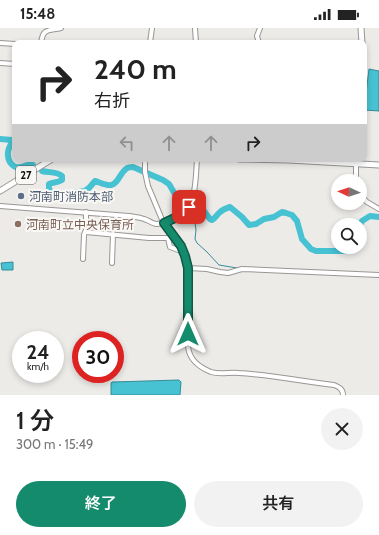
<!DOCTYPE html>
<html lang="ja">
<head>
<meta charset="utf-8">
<style>
	body { margin:0; font-family:Cabin,"Noto Sans JP",sans-serif; background:#f2f2f2; color:#222; height:100vh; display:flex; flex-direction:column; font-size:15px; white-space:nowrap }
	* { box-sizing:border-box; margin:0 }
	p { font-size:13px; color:#767676 }
	.icon { flex:none; width:22px; height:22px; fill:none; stroke:currentColor; stroke-width:2; stroke-linecap:round; stroke-linejoin:round }
	.map { position:relative; height:367px; overflow:hidden }
	.details { display:flex; flex-direction:column; background:#fff; flex:1 }
	.details>* { flex:none }
	.top-card { position:absolute; left:12px; top:12px; width:355px; height:122px; border-radius:8px; box-shadow:0 2px 6px #0003; background:#fff; color:#222; overflow:hidden }
	.needle { width:26px; rotate:274deg }
	.controls { position:absolute; left:331px; top:146px; display:grid; gap:8px }
	.controls a { display:grid; place-items:center; width:36px; height:36px; border-radius:50%; background:#fff; box-shadow:0 2px 6px #0003; font-size:20px }
	.speed { position:absolute; left:12px; top:303px; display:flex; gap:8px; font-size:20px; font-weight:700; text-align:center }
	.speed>* { display:grid; place-content:center; width:52px; height:52px; border-radius:50%; background:#fff; box-shadow:0 2px 6px #0003; line-height:1 }
	.speed small { font-size:10px; font-weight:400 }
	.speed .limit { border:6px solid #d22; background:#fff; color:#111 }
	.pin { position:absolute; display:grid; place-items:center; width:34px; height:34px; color:#fff; margin:-17px; border-radius:8px; box-shadow:0 2px 6px #0006 }
	.me { position:absolute; width:44px; margin:-22px; rotate:0deg; stroke-linejoin:round; filter:drop-shadow(0 0 3px #0008) }
	.turn { display:flex; align-items:center; gap:14px; height:84px; padding:0 16px; font-size:18px }
	.turn .icon { width:52px; height:52px; stroke-width:2.5 }
	.turn b { display:block; font-size:28px; line-height:34px }
	.lanes { display:flex; align-items:center; height:38px; padding:0 16px; background:#0003; justify-content:center; gap:20px; direction:ltr }
	.lanes .off { opacity:.35 }
	.round { display:grid; place-items:center; flex:none; width:42px; height:42px; border-radius:21px; background:#f2f2f2 }
	.overview { display:flex; align-items:center; justify-content:space-between; height:68px; padding:0 16px }
	h1 { font-size:24px; font-weight:600; line-height:30px }
	.primary-button { display:flex; gap:8px; margin-top:auto; padding:8px 16px }
	.primary-button a { flex:1; height:46px; border-radius:24px; background:#158b6d; color:#fff; font-size:16px; font-weight:600; line-height:46px; text-align:center }
	.primary-button a+a { background:#f2f2f2; color:#222 }
	.status { display:flex; justify-content:space-between; align-items:center; height:28px; padding:0 20px; background:#fff; direction:ltr }
	.status svg { height:11px; fill:currentColor }
	.map>svg:first-child { display:block }
</style>
</head>
<body>
<div class="status"><b>15:48</b><svg viewBox="0 0 49 12"><path d="M0 12V9h3v3zM5 12V6h3v6zM10 12V3h3v9zM15 12V0h3v12zM26 1h20v11H26zM47 4h2v5h-2z"/></svg></div>
<div class="map">
<svg width="379" height="367" viewBox="0 0 379 367">
	<rect width="100%" height="100%" fill="#ecebe8"/>
	<!-- water -->
	<g fill="#47c2d2" stroke="#368c97">
		<polygon points="369,41 379,43 379,83 364,82"/>
		<polygon points="13,234 13,242 2,242 1,235"/>
		<polygon points="179,352 181,354 180,367 111,367 111,355 112,354"/>
	</g>
	<g fill="none" stroke-linecap="round" stroke-linejoin="round">
		<!-- stream -->
		<g stroke="#368c97" stroke-width="1">
			<polyline points="176,168 185,180"/>
			<polyline points="187,182 192,188 195,195 196,202 195,211 197,215 207,224 219,237 237,240"/>
		</g>
		<!-- river -->
		<g stroke="#47c2d2" stroke-width="6">
			<path d="M0,111L12,112C12,117 8,119 8,124C7,132 12,141 21,139C27,138 26,136 33,137"/>
			<path d="M42,143C49,145 56,143 62,148V152C57,155 54,154 49,156V160L51,165L60,167L85,163L89,160L95,153C99,154 106,158 111,157C118,156 120,145 126,141C127,140 131,139 133,139L163,152L169,156L176,168L199,179L204,183L210,191L212,192C215,190 216,188 219,185C222,182 226,180 230,179L242,189L249,197L256,196L264,191L274,189L282,184L286,185L292,187L297,193L302,211L311,221L316,223H347L356,219"/>
			<polyline points="360,197 362,193 370,188 379,189"/>
		</g>
		<!-- minor casing -->
		<g stroke="#999795" stroke-width="6">
			<g id="minor">
				<polyline points="195,0 196,15"/>
				<polyline points="0,15 15,16"/>
				<path d="M41,15C43,0 48,3 61,0"/>
				<polyline points="150,15 152,0"/>
				<polyline points="259,15 257,8 260,0"/>
				<polyline points="0,35 15,36"/>
				<path d="M145,131V144L148,158L163,194L183,222L188,240V318C189,332 199,339 211,344C220,347 229,344 239,345C270,347 302,353 334,357C339,359 343,361 343,367"/>
				<polyline points="356,136 356,153"/>
				<polyline points="360,167 367,174 379,181"/>
				<path d="M0,178L129,188C134,189 139,189 144,191C148,192 151,195 156,196C161,196 166,194 171,192C177,190 184,185 188,180C196,168 196,145 197,131"/>
				<polyline points="86,204 149,210 168,210 170,219 181,223 183,222"/>
				<polyline points="83,231 84,207 85,204 86,204 86,184"/>
				<polyline points="112,235 113,206"/>
				<polyline points="188,240 207,241 220,244 228,245 242,241 379,247"/>
			</g>
		</g>
		<!-- major casing -->
		<g stroke="#999795" stroke-width="7">
			<g id="major">
				<polyline points="361,0 362,15"/>
				<polyline points="239,131 289,132 379,137"/>
				<polyline points="0,163 52,131"/>
			</g>
		</g>
		<!-- minor -->
		<use href="#minor" stroke="#fff" stroke-width="4"/>
		<!-- major -->
		<use href="#major" stroke="#fff" stroke-width="5"/>
	</g>
	<g fill="none" stroke-linecap="round" stroke-linejoin="round">
		<!-- route casing -->
		<g stroke="#0e5a47" stroke-width="10">
			<path id="route" d="M188,306V240L185,228L181,218L164,195C173,191 183,187 189,179"/>
		</g>
		<!-- route -->
		<use href="#route" stroke="#158b6d" stroke-width="7"/>
	</g>
	<!-- markers -->
	<circle fill="#5c6f8a" stroke="#faf8f5" stroke-width="1.5" cx="21" cy="168" r="4"/>
	<circle fill="#8d6e63" stroke="#faf8f5" stroke-width="1.5" cx="18" cy="196" r="4"/>
	<g text-anchor="middle" dominant-baseline="central" stroke-width="4" stroke-linejoin="round" paint-order="stroke">
		<!-- shield labels -->
		<rect fill="#faf8f5" stroke="#565553" stroke-width="1" x="16" y="138" width="20" height="18" rx="3"/>
		<g font-size="11" font-weight="bold" fill="#100f0e">
			<text x="26" y="147">27</text>
		</g>
		<!-- service labels -->
		<g font-size="12" fill="#4e5e75" stroke="#faf8f5" text-anchor="start">
			<text x="29" y="168">河南町消防本部</text>
		</g>
		<!-- education labels -->
		<g font-size="12" fill="#785e54" stroke="#faf8f5" text-anchor="start">
			<text x="26" y="196">河南町立中央保育所</text>
		</g>
	</g>
</svg>
<div class="controls">
<a><svg class="needle" viewBox="-14 -14 28 28"><path d="M0-13l5 13h-10z" fill="#e53935"/><path d="M0 13l5-13h-10z" fill="#767676"/></svg></a>
<a><svg class="icon" aria-label="search" viewBox="0 0 24 24"><circle cx="10" cy="10" r="6"/><path d="M15 15l6 6"/></svg></a>
</div>
<div class="speed"><div>24<small>km/h</small></div><div class="limit">30</div></div>
<div class="pin" style="left:189px;top:179px;background:#d93025"><svg class="icon" aria-label="arrive" viewBox="0 0 24 24"><path d="M6 21V4h12l-3 4 3 4H6"/></svg></div>
<svg class="me" style="left:188px;top:306px" viewBox="-20 -20 40 40"><path d="M0-17L14 15 0 8-14 15z" fill="#158b6d" stroke="#fff" stroke-width="4"/></svg>
<div class="top-card">
<div class="turn"><svg class="icon" aria-label="right" viewBox="0 0 24 24"><path d="M7 20v-9h11M14 6l5 5-5 5"/></svg><div><b>240 m</b>右折</div></div>
<div class="lanes"><svg class="icon off" aria-label="left" viewBox="0 0 24 24"><path d="M17 20v-9H6M10 6l-5 5 5 5"/></svg><svg class="icon off" aria-label="ahead" viewBox="0 0 24 24"><path d="M12 20V5M6 11l6-6 6 6"/></svg><svg class="icon off" aria-label="ahead" viewBox="0 0 24 24"><path d="M12 20V5M6 11l6-6 6 6"/></svg><svg class="icon" aria-label="right" viewBox="0 0 24 24"><path d="M7 20v-9h11M14 6l5 5-5 5"/></svg></div>
</div>
</div>
<section class="details">
<div class="overview"><div><h1>1 分</h1><p>300 m · 15:49</p></div><a class="round"><svg class="icon" aria-label="close" viewBox="0 0 24 24"><path d="M6 6l12 12M18 6L6 18"/></svg></a></div>
<div class="primary-button"><a>終了</a><a>共有</a></div>
</section>
</body>
</html>
